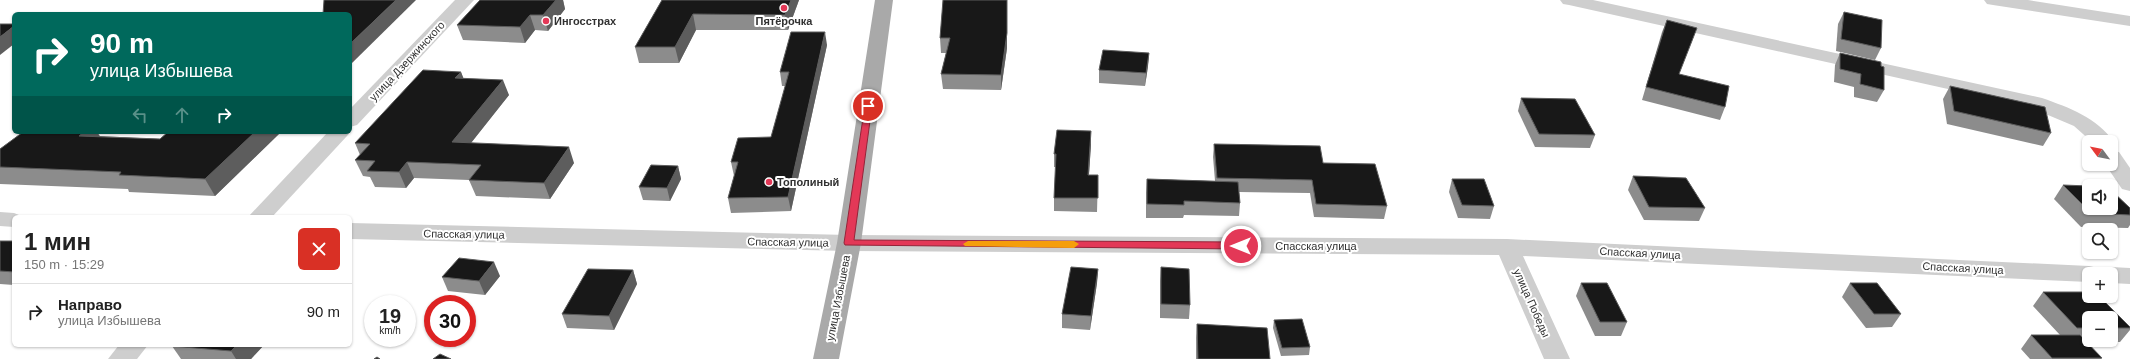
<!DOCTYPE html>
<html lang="ru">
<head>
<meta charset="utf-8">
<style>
	body { margin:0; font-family:Helvetica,sans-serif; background:#f6f6f6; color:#222; height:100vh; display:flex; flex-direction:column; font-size:15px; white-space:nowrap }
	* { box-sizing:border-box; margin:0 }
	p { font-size:13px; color:#767676 }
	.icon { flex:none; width:22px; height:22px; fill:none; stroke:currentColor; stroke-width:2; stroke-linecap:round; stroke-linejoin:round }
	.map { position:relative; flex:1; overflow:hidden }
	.panel { position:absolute; left:12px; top:215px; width:340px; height:132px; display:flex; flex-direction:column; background:#fff; border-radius:6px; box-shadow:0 1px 3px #0004 }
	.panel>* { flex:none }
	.hud { position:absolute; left:12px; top:12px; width:340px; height:122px; border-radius:6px; box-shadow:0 1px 3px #0004; background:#00695c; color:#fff; overflow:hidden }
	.needle { width:26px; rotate:302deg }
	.tools { position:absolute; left:2082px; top:135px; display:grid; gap:8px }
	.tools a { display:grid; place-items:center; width:36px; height:36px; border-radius:6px; background:#fff; box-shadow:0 1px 3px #0004; font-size:20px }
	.speed { position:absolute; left:364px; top:295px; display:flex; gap:8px; font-size:20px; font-weight:700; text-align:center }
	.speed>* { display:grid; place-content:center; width:52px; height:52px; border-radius:50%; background:#fff; box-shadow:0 1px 3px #0004; line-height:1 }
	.speed small { font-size:10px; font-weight:400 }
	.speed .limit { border:6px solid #d22; background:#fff; color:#111 }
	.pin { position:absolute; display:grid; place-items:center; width:34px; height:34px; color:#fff; margin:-17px; border:2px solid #fff; border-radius:50%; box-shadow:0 1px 4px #0007 }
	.me { position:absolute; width:44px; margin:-22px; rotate:270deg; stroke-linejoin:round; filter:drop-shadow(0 0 3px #0008) }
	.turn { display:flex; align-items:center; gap:14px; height:84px; padding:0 12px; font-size:18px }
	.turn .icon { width:52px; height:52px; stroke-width:2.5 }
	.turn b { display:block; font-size:28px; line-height:34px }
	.lanes { display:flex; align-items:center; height:38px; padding:0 12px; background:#0003; justify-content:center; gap:20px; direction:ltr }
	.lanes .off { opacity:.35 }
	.round { display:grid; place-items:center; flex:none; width:42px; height:42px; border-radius:6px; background:#f6f6f6 }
	.head { display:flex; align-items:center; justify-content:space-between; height:68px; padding:0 12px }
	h1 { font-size:24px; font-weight:800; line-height:30px }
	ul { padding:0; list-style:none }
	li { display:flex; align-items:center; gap:12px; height:56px; padding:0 12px; border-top:1px solid #e0e0e0 }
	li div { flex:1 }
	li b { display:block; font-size:15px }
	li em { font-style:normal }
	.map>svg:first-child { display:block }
</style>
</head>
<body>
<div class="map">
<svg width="2130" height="359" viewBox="0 0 2130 359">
	<rect width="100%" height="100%" fill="#fff"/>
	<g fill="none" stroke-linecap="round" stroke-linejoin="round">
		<!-- minor -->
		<g fill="#cecece" fill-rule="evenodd">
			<polygon points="455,0 474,0 357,125 350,127 350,109"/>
			<path d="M1560,0H1593L2042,98C2070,108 2096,117 2114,142L2111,146V142H2092L2074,126L2029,107L1569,5L1563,4Z"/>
			<polygon points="1984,0 2028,0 2130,16 2130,26 1993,5 1987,4"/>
			<polygon points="350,131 350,132 347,136 272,217 248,217 328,132"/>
			<polygon points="2111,151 2119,152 2130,168 2130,191 2122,189 2105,164 2111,164"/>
			<polygon points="0,212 14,213 24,217 14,217 14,227 0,226"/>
			<polygon points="350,223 849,235 1507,239 2089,266 2098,268 2100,273 2102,269 2111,267 2130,268 2130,284 2111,283 2111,274 2089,274 2089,282 1523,256 1570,359 1544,359 1499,255 849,251 350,239"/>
			<polygon points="119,345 148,345 137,359 108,359"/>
		</g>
		<!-- major -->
		<polygon fill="#a9a9a9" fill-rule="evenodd" points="875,0 893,0 861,243 839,359 813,359 837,243"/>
	</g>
	<!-- wall -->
	<g fill="#8c8c8c" fill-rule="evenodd">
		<polygon points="480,0 563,0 565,9 548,31 535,30 525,43 463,40 457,25"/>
		<polygon points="662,0 799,0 788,30 696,30 679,63 639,63 635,47"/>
		<polygon points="943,0 1007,48 1001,90 943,89 941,74 946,53 941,53 940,38"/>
		<polygon points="1844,12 1881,48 1875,60 1836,51 1838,24"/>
		<polygon points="1667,20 1679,74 1725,107 1720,120 1642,100 1662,32"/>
		<polygon points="827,45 791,211 731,213 728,198 734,176 731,162 771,137 786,86 782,86 780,72"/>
		<polygon points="1149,53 1148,66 1145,86 1099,83 1099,70"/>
		<polygon points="1840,53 1881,66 1884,90 1877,102 1854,97 1854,87 1834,82 1835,65"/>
		<polygon points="461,72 463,78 509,95 471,143 574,163 550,199 476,196 469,180 414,178 406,188 375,187 370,177 363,176 355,160 360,155 355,143"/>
		<polygon points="1950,86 2051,133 2043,146 1947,124 1943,99"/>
		<polygon points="1521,98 1595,135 1590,148 1535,147 1518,111"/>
		<polygon points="23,132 97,132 100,136 160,139 168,132 281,132 215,196 129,192 128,189 0,184 0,149"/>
		<polygon points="1091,144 1089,175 1098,175 1097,212 1054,211 1054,198 1056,167 1054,167 1054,154"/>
		<polygon points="1214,144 1323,163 1387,206 1384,219 1314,217 1310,193 1239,192 1240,203 1239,216 1184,215 1183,218 1146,218 1146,193 1147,179 1215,181 1213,157"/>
		<polygon points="678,166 681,179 670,201 643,200 639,187"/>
		<polygon points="1633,176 1705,208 1699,221 1644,220 1628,190"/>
		<polygon points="1452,179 1494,206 1490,219 1458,218 1449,192"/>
		<polygon points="2063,185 2130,208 2130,225 2128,228 2081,227 2054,199"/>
		<polygon points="0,241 14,241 14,285 0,284"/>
		<polygon points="1161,267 1190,305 1189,319 1160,318 1160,281"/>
		<polygon points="1098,269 1097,283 1090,330 1062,328 1062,314"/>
		<polygon points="633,270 637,284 614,330 567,328 562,314"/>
		<polygon points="500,276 485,295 448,291 442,277"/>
		<polygon points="1581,283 1627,322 1621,336 1595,336 1576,296"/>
		<polygon points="1850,283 1901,314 1892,327 1866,328 1842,297"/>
		<path d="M2043,292H2089V296H2099L2130,327V330L2120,342H2086L2102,358L2101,359H2030L2021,349L2031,335H2060L2033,306ZM2089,318H2111V340H2089Z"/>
		<polygon points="1274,320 1310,347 1309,355 1281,356 1273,328"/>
		<polygon points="1197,324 1270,359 1196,359 1196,338"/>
		<polygon points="264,345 251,359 181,359 172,346"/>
	</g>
	<!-- shaded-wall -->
	<g fill="#5d5d5d">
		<polygon points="396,0 416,0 350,65 350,44"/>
		<polygon points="556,0 563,0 565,9 548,31 543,15"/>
		<polygon points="791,0 799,0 788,30 785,15"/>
		<polygon points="1007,0 1007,48 1001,90 1001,75"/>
		<polygon points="693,14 696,30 679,63 675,47"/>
		<polygon points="530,15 535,30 525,43 520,27"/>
		<polygon points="14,26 14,44 0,55 0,37"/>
		<polygon points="825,32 827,45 791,211 788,197"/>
		<polygon points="1149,53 1148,66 1145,86 1146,73"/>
		<polygon points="461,72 467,87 455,78"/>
		<polygon points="503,80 509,95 459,158 452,142"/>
		<polygon points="1091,131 1091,144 1088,188 1088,175"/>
		<polygon points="84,132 97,132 103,142 79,136"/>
		<polygon points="255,132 281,132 215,196 205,179"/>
		<polygon points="569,147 574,163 550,199 544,183"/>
		<polygon points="407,162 414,178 406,188 399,172"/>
		<polygon points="678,166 681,179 670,201 667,188"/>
		<polygon points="494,262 500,276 485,295 479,281"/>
		<polygon points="1098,269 1097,283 1090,330 1091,316"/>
		<polygon points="633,270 637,284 614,330 609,316"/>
		<polygon points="237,345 264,345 251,359 236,359 231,351"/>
	</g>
	<!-- building -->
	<g fill="#181818" stroke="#5d5d5d">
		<polygon points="324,0 396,0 350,44 350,14 323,14"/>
		<polygon points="480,0 556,0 543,15 530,15 520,27 457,25"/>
		<polygon points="662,0 791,0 785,15 693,14 675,47 635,47"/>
		<polygon points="943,0 1007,0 1007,33 1001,75 941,74 950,38 940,38"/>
		<polygon points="1844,12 1882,20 1881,48 1841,39"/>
		<polygon points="1667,20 1697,28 1679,74 1729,86 1725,107 1646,87"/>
		<polygon points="0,24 14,24 14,26 0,37"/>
		<polygon points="791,32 825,32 788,197 728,198 738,162 731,162 738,138 771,137 789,72 780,72"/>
		<polygon points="1103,50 1149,53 1146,73 1099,70"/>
		<polygon points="1840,53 1881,62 1881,66 1884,67 1884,90 1860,84 1861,74 1840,69"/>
		<polygon points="423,70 461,72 455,78 503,80 452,142 569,147 544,183 469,180 481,165 407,162 399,172 367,171 375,161 355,160 370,144 355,143"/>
		<polygon points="1950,86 2045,107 2051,133 1954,111"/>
		<polygon points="1521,98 1575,99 1595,135 1539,134"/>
		<polygon points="1057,130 1091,131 1088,175 1098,175 1098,198 1054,198 1056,154 1054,154"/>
		<polygon points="23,132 84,132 79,136 160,139 168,132 255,132 205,179 119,175 121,172 0,167 0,149"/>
		<polygon points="1214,144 1320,146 1323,163 1375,164 1387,206 1316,204 1312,180 1217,178"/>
		<polygon points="651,165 678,166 667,188 639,187"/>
		<polygon points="1633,176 1686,178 1705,208 1649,207"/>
		<polygon points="1147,179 1238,182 1240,203 1184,201 1184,205 1147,204"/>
		<polygon points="1452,179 1484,179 1494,206 1462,205"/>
		<polygon points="2063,185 2089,186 2089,208 2111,208 2111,190 2130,208 2130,215 2091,213"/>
		<polygon points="0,241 14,241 14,272 0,271"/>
		<polygon points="459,258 494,262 479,281 442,277"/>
		<polygon points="1071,267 1098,269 1091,316 1062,314"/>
		<polygon points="1161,267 1189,269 1190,305 1161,304"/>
		<polygon points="588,269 633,270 609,316 562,314"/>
		<polygon points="1581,283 1607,283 1627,322 1600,322"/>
		<polygon points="1850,283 1877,283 1901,314 1874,314"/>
		<polygon points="2043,292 2089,292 2089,296 2099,296 2130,327 2130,328 2111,328 2111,318 2089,318 2089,328 2077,328"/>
		<polygon points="1302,319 1310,347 1282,348 1274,320"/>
		<polygon points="1197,324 1267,328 1270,359 1198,359"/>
		<polygon points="2031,335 2080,335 2102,358 2052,358"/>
		<polygon points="173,345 237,345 231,351 172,346"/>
		<polygon points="440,354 451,359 433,359"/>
		<polygon points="377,357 380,359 374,359"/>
	</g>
	<!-- route -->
	<polygon fill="#e33857" stroke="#942439" points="865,105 872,106 854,240 1241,242 1245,246 1241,249 845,245 844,243"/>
	<!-- slow -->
	<polygon fill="#f59e0b" points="968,241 1074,241 1079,244 1074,248 965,246 963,244"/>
	<!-- markers -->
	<g fill="#e33857" stroke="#fff" stroke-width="1.5">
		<circle cx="784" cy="8" r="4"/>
		<circle cx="546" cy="21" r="4"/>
		<circle cx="769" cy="182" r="4"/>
	</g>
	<g text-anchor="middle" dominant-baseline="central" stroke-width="4" stroke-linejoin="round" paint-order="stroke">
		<!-- poi labels -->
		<g font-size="11" font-weight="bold" fill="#313131" stroke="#fff" text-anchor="start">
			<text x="554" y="21">Ингосстрах</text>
			<text x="784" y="21" text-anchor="middle">Пятёрочка</text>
			<text x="777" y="182">Тополиный</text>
		</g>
		<!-- street labels -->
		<g font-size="11" fill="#313131" stroke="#fff">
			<text transform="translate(407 61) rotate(-47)">улица Дзержинского</text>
			<text transform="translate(464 234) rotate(1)">Спасская улица</text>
			<text transform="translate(788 242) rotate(1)">Спасская улица</text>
			<text x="1316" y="246">Спасская улица</text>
			<text transform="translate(1640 253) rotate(3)">Спасская улица</text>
			<text transform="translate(1963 268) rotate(3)">Спасская улица</text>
			<text transform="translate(838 298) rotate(-79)">улица Избышева</text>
			<text transform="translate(1532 303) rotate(66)">улица Победы</text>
		</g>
	</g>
</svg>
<div class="tools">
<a><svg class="needle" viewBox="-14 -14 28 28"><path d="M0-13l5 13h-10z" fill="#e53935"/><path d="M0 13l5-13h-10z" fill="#767676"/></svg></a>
<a><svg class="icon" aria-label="sound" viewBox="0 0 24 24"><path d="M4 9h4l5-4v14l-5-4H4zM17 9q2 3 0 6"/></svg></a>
<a><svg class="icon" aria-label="search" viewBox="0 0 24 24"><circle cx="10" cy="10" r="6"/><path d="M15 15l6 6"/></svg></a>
<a>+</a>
<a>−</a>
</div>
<div class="speed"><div>19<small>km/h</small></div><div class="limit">30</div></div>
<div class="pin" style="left:868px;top:106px;background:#d93025"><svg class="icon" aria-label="arrive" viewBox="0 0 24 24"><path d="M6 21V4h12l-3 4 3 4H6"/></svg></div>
<svg class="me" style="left:1241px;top:246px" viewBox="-20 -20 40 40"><circle r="17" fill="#e33857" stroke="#fff" stroke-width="3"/><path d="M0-11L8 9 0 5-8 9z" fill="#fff"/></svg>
<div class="hud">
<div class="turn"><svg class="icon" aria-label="right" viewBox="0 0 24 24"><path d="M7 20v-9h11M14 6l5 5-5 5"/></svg><div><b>90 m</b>улица Избышева</div></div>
<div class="lanes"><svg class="icon off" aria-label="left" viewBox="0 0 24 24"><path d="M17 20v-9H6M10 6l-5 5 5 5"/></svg><svg class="icon off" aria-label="ahead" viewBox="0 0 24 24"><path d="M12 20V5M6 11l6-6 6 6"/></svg><svg class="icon" aria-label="right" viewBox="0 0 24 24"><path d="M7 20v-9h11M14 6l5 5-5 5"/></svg></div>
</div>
<section class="panel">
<div class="head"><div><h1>1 мин</h1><p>150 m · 15:29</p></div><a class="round" style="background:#d93025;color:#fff"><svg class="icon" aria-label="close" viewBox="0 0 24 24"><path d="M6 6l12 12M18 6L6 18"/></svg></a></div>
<ul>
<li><svg class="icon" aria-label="right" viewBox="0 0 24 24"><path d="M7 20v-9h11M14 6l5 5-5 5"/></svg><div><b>Направо</b><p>улица Избышева</p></div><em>90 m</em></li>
</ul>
</section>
</div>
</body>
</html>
